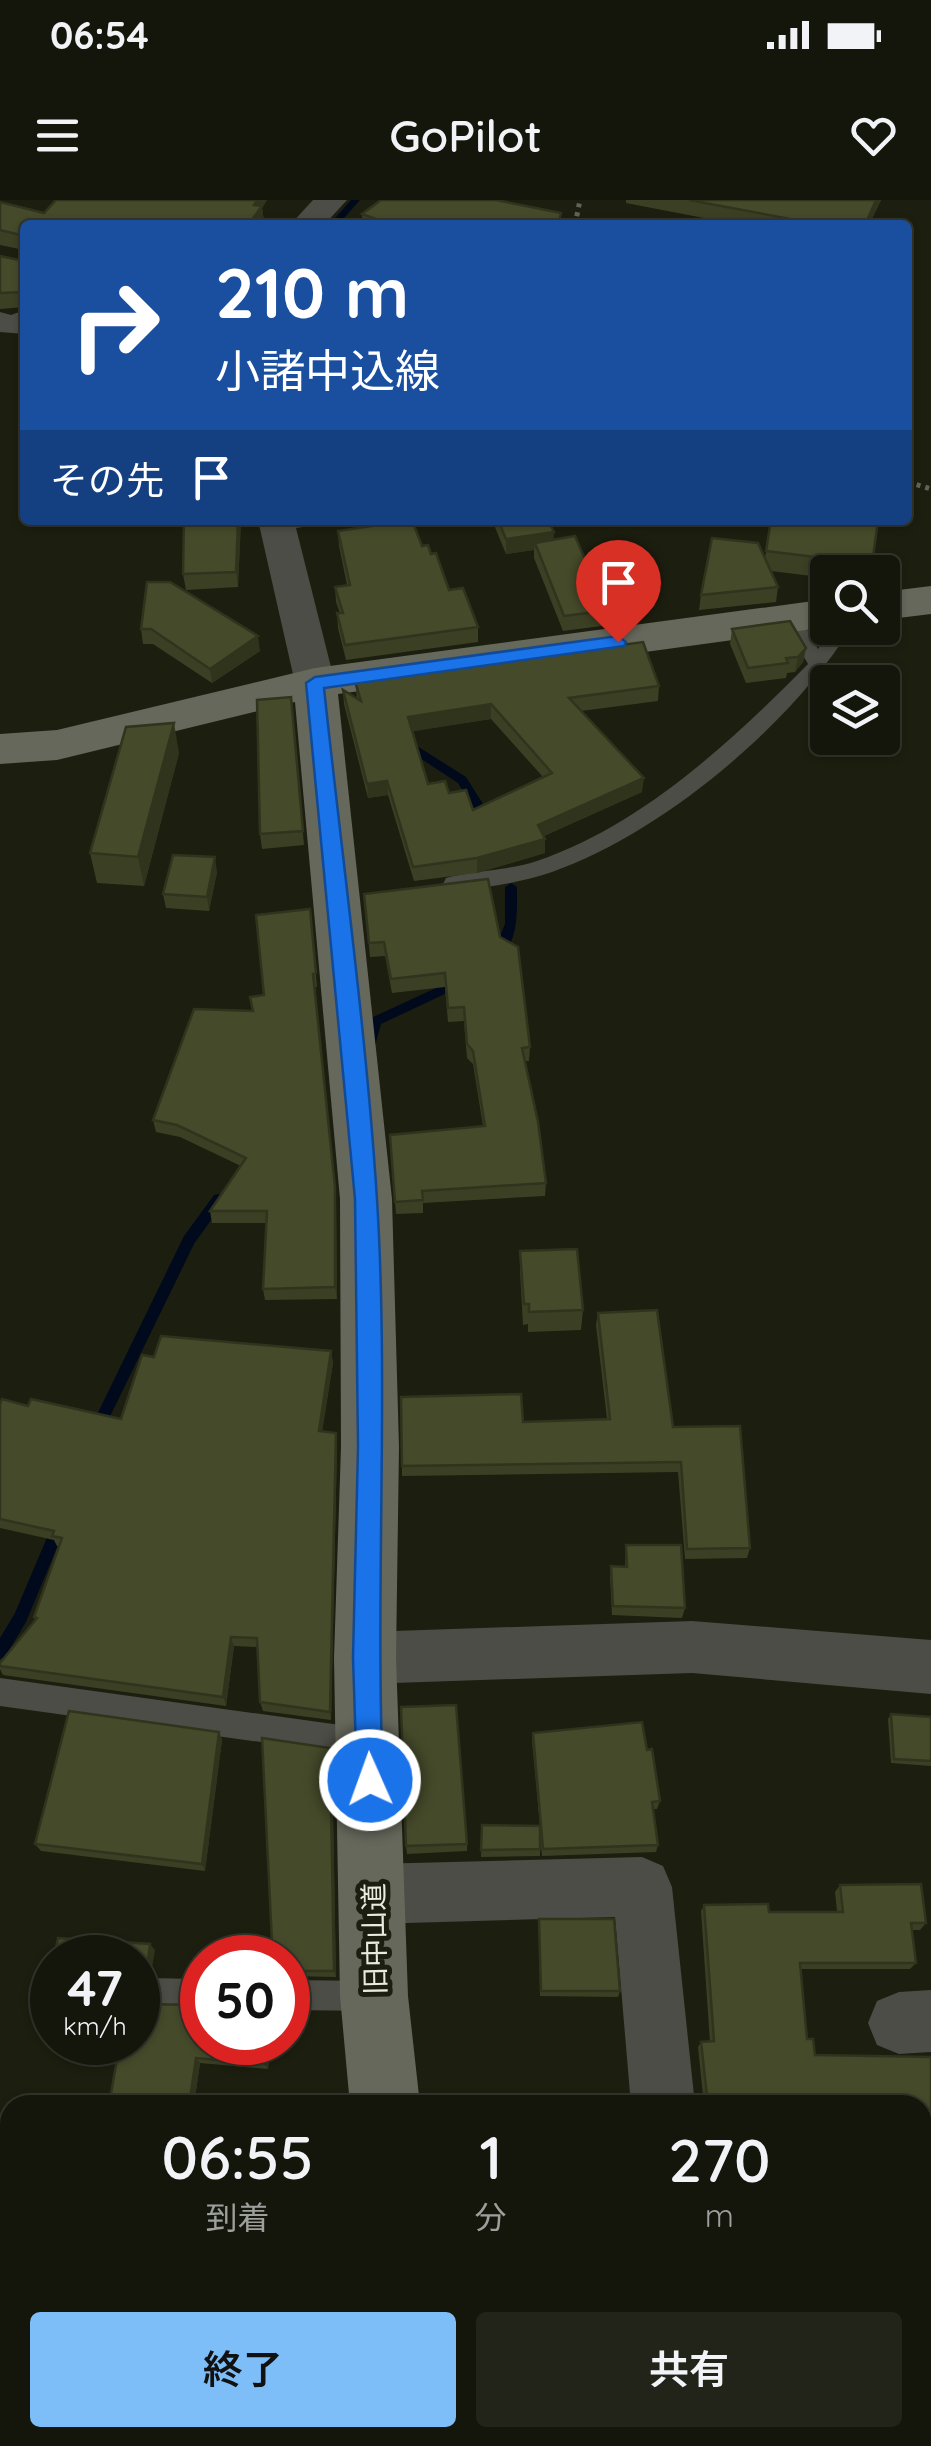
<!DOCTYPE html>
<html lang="ja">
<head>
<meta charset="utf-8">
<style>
	body { margin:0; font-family:Quicksand,"Noto Sans JP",sans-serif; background:#222319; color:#f1f3f6; height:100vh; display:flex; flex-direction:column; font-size:38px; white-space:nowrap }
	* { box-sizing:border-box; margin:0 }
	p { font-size:32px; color:#9d9f9d }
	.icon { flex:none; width:55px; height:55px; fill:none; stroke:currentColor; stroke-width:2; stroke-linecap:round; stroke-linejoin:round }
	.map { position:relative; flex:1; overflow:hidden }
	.panel { position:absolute; left:0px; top:1895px; width:932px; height:352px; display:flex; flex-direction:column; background:#15160b; border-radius:30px 30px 0 0; box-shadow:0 2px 8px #0004,0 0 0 2px #34352c }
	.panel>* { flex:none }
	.top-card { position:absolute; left:20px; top:20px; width:892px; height:305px; border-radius:10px; box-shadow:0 2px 8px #0004,0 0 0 2px #34352c; background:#1a4fa0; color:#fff; overflow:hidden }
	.tools { position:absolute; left:810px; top:355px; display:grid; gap:20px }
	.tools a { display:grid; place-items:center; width:90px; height:90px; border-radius:10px; background:#15160b; box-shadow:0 2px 8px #0004,0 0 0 2px #34352c; font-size:50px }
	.speed { position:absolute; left:30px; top:1735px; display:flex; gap:20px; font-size:50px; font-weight:700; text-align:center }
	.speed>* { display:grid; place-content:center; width:130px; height:130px; border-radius:50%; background:#15160b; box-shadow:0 2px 8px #0004,0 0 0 2px #34352c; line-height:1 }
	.speed small { font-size:25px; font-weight:400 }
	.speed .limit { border:15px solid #d22; background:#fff; color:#111 }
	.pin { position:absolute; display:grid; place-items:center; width:85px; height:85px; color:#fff; margin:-102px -42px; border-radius:50% 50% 50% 0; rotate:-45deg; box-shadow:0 0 10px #0007 }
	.pin .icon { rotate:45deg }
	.me { position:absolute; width:110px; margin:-55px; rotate:358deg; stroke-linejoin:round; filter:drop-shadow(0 0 8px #0008) }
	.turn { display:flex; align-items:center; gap:35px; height:210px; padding:0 30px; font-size:45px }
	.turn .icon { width:130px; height:130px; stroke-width:2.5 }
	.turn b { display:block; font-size:70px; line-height:85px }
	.then { display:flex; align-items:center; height:95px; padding:0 30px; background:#0003; gap:20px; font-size:38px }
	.eta { display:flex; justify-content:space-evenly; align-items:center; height:170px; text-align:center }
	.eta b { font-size:60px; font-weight:600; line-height:70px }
	.cta { display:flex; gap:20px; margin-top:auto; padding:20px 30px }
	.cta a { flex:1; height:115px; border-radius:10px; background:#7dbef9; color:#111; font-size:40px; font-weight:600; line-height:115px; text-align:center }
	.cta a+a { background:#222319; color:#f1f3f6 }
	.status { display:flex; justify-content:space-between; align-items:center; height:70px; padding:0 50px; background:#15160b; direction:ltr }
	.status svg { height:28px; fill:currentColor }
	header { display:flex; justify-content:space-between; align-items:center; height:130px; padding:0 30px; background:#15160b; font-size:45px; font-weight:600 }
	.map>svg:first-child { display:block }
</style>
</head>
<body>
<div class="status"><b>06:54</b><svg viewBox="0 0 49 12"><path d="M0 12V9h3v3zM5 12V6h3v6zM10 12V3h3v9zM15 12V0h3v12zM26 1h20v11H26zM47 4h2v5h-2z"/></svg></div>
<header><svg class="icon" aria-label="menu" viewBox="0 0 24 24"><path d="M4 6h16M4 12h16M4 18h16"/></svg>GoPilot<svg class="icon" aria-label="heart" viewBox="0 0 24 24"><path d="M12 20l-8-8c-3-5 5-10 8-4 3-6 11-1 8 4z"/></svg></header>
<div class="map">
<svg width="931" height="2246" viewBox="0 0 931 2246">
	<rect width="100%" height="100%" fill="#1c1e0f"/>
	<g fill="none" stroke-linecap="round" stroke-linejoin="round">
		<!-- stream -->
		<g fill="#000a1c" fill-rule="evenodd">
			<polygon points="351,0 360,0 338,25 329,25"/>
			<polygon points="401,536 466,577 495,623 493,626 485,626 458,583 397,543 397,537"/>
			<path d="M511,683L517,687C517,711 519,742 499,758L493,753L505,724V687Z"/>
			<polygon points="462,776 466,778 468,781 466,784 381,824 375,846 367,846 365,843 371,818"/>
			<polygon points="219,994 224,995 226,999 194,1044 101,1235 96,1237 91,1235 89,1231 91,1227 184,1036 214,995"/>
			<polygon points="59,1319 64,1321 66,1326 26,1422 5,1457 0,1459 0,1438 15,1413 54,1321"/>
		</g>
		<!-- path -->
		<g stroke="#616356" stroke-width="5" stroke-dasharray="4 5" stroke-linecap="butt">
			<polyline points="575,25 580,0"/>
			<polyline points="908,282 931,289"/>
		</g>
		<!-- lane -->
		<g fill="#4c4d46" fill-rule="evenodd">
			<path d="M269,320H319C309,329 283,330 270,327Z"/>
			<path d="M791,411L798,413L818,449L832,428H851C789,527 662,633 552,672C520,683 487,687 454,692L446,690L443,684L446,678C476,670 507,671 537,661C642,625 731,542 808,464L781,417Z"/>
			<polygon points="0,1478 369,1529 379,1533 383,1543 379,1553 369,1557 0,1506"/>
			<polygon points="146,1778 202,1779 202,1809 138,1805 138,1781"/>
			<polygon points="288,1780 374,1781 385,1785 389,1796 385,1807 374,1811 288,1810"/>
			<polygon points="10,1995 10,2070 0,2074 0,1999"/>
		</g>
		<!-- street -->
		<g fill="#4c4d46" fill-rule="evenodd">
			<polygon points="313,0 347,0 324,25 290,25"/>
			<polygon points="25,110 25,134 0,132 0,112 11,115"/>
			<polygon points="258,320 294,320 335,483 329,492 315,496 301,492 295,483"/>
			<polygon points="692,1421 931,1440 931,1494 692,1473 365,1484 345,1477 337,1458 345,1439 365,1432"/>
			<polygon points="642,1657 663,1666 672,1687 695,1905 631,1905 615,1717 373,1724 352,1715 343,1694 352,1673 373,1664"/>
			<polygon points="931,1790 931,1852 899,1854 877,1845 868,1823 877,1801 899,1792"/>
			<polygon points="425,2238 493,2238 495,2246 427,2246"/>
		</g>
		<!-- secondary -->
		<g fill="#66685c" fill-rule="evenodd">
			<polygon points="931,386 931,414 882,420 882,392"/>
			<polygon points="828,399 828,427 338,494 392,999 399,1247 396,1458 408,1796 420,1905 350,1905 340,1796 334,1458 341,1247 340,999 295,502 57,560 0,564 0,534 57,530 315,468"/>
			<polygon points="10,1945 10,2015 0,2016 0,1946"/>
		</g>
	</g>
	<!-- wall -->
	<g fill="#3b4024" fill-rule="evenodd">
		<polygon points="56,0 267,0 262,8 264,21 261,25 25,25 25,107 0,109 0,56 24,61 24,50 0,45 0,2 44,13"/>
		<polygon points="626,0 881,0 869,25 740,25 626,3"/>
		<polygon points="561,13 560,25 363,25 362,14"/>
		<polygon points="241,320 238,387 186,390 183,374"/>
		<polygon points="492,320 548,320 553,340 588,366 619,409 617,424 563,431 534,358 534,350 506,354"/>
		<polygon points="771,320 872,364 870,372 828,372 828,378 771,371 778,387 776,402 699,410 701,395 765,358"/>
		<polygon points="338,331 422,346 431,354 449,390 478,427 478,442 346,460 338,428 337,413 340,413 336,402 335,387 347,385 339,346"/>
		<polygon points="147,382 260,451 212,483 153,444 143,444 141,429"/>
		<polygon points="732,429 806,448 803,462 795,472 787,473 786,478 746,483 730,444"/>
		<path d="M355,481L659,486L658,501L581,511L642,592L544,636L545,653L477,673L414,681L388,595L368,598L344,504L343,490L357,498ZM491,519L543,577L473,610L449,593L428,584L412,531Z"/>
		<polygon points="291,497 304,645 262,649 260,634"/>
		<polygon points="179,553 144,686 97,683 90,653"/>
		<polygon points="217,672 209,711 166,708 163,694"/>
		<polygon points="364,694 500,737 530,847 529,861 525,861 546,983 545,996 423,1003 423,1013 396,1014 390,935 483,926 473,864 467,858 464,821 448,822 445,787 392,793 385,756 370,757"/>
		<polygon points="310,709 317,787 314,787 336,999 337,1099 265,1100 263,1089 266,1023 212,1023 210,1011 241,966 180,937 156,932 153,920 253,811 264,795"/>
		<polygon points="520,1051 583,1110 581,1130 528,1132 528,1124 523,1125 520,1072"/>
		<polygon points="598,1113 673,1227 750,1348 747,1358 685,1359 678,1272 402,1276 402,1266 523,1222 607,1219 596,1125"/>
		<polygon points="331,1151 333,1163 322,1232 337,1244 331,1520 263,1511 260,1502 258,1447 234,1446 226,1506 3,1475 0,1469 0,1463 35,1420 34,1417 59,1346 57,1346 54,1340 0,1328 0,1204 28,1206 121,1219 154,1157"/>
		<polygon points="626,1345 685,1408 682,1418 612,1415 610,1376 611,1366 625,1367"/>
		<polygon points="891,1514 931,1517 931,1566 891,1563 888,1519"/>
		<polygon points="219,1532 222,1540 205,1671 41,1651 35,1644"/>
		<polygon points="533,1533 647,1550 660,1601 657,1609 653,1609 658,1645 656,1652 542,1656 540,1635 540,1656 481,1657 482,1625 540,1626 532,1541"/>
		<polygon points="332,1556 336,1777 288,1776 288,1779 288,1758 272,1742"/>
		<polygon points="467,1644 467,1651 407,1654 406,1646"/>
		<polygon points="840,1685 926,1723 920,1730 912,1730 916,1763 910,1769 800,1769 807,1839 815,1855 931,1857 931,1935 922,1935 922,1905 704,1905 698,1847 701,1842 710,1842 701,1711 704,1705 769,1712 837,1712 835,1692"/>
		<polygon points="539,1719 620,1791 618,1797 540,1796"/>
		<polygon points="202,1842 271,1842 268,1869 200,1863 194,1905 109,1905"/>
	</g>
	<!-- shaded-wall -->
	<g fill="#30341d">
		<polygon points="257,0 267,0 262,8 264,21 261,25 248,25"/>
		<polygon points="876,0 881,0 869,25 865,25"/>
		<polygon points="238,320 241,320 238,387 236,372"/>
		<polygon points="554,332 553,347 535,343 534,350 506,354 506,339"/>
		<polygon points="258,436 260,451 212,483 210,469"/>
		<polygon points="806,448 803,462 795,472 798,457"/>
		<polygon points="491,504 491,519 409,532 408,517"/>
		<polygon points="174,523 179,553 144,686 138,657"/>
		<polygon points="644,578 642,592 537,639 538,625"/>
		<polygon points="387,581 388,595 368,598 367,584"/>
		<polygon points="545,639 545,653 477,673 477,658"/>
		<polygon points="215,657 217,672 209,711 207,697"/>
		<polygon points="335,987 336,999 337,1099 335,1087"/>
		<polygon points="331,1151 333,1163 320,1242 319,1231"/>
		<polygon points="336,1233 337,1244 331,1520 330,1512"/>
		<polygon points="231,1437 234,1446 226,1506 223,1497"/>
		<polygon points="219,1532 222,1540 205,1671 202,1664"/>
		<polygon points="330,1548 332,1556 336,1777 334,1771"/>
		<polygon points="150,1744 155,1750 151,1774 138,1777 138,1771"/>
		<polygon points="268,1842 271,1842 268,1869 265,1864"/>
		<polygon points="196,1858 200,1863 194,1905 189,1905"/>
	</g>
	<!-- building -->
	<g fill="#454a2a" stroke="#30341d" stroke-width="2.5" fill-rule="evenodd">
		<polygon points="56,0 257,0 254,5 262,6 248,25 25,25 25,99 24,92 0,93 0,56 24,61 25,36 0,30 0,2 44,13"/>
		<polygon points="381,0 496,0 561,13 558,25 392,25 362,14"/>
		<polygon points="689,0 876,0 865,25 822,25"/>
		<polygon points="184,320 238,320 236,372 183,374"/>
		<polygon points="412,320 422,346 428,345 431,354 436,353 449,390 463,388 478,427 345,445 337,413 343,413 335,387 350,385 338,331"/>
		<polygon points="498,320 548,320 554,332 506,339"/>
		<polygon points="771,320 878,320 872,364 766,351"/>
		<polygon points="575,336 588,366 599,365 619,409 564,416 535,343"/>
		<polygon points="712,338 758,343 778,387 701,395"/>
		<polygon points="147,382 170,382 258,436 210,469 151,429 141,429"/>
		<polygon points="790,421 806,448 798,457 786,458 788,463 748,468 732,429"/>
		<path d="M643,442L659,486L569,498L644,578L538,625L545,639L477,658L413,667L387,581L367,584L343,490L361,501L355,481ZM491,504L552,573L473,610L466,590L449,593L445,581L428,584L408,517Z"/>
		<polygon points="291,497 303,631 260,634 257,500"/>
		<polygon points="174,523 138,657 90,653 126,527"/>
		<polygon points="173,655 215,657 207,697 163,694"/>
		<polygon points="488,679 500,737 518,747 530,847 522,848 538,922 546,983 422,991 423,1000 395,1002 390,935 485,926 473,851 467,844 464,807 448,808 445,773 391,779 384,742 369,743 364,694"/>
		<polygon points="310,709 316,773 313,774 335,987 335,1087 263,1089 267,1011 210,1011 246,958 177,925 153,920 194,809 253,811 250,797 264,795 256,715"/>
		<polygon points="577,1049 583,1110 529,1112 529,1104 524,1104 520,1051"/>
		<polygon points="657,1110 673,1227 740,1226 750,1348 687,1349 681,1262 402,1266 401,1197 521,1194 523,1222 610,1219 598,1113"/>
		<polygon points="161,1136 331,1151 319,1231 336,1233 330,1512 260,1502 257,1438 231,1437 223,1497 0,1466 0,1463 37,1418 34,1417 62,1338 52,1336 54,1331 0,1319 0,1204 2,1199 28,1206 31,1199 121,1219 142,1155 154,1157"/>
		<polygon points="626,1345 681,1345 685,1408 613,1406 611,1366 627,1367"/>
		<polygon points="456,1505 467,1644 406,1646 401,1507"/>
		<polygon points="69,1511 219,1532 202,1664 35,1644"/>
		<polygon points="891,1514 931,1517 931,1561 894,1559"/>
		<polygon points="642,1522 647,1550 652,1549 660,1601 652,1602 658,1645 543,1649 533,1533"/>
		<polygon points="262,1538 330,1548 334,1771 288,1771 288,1758 246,1758 245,1744 272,1742"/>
		<polygon points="482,1625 540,1626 540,1649 481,1650"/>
		<polygon points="921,1684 926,1723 911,1723 916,1763 800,1763 807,1839 813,1839 815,1855 931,1857 931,1931 922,1931 922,1905 708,1905 701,1842 714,1841 704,1705 768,1704 769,1712 843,1712 840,1685"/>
		<polygon points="539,1719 614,1719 620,1791 541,1791"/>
		<polygon points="58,1738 150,1744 147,1769 138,1771 138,1758 54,1758"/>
		<polygon points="138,1804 202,1805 202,1842 268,1842 265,1864 196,1858 189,1905 109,1905 120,1842 138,1842"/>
		<polygon points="121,2238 213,2238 212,2246 120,2246"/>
		<polygon points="291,2238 409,2238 409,2246 290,2246"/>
		<polygon points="573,2238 661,2238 662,2246 573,2246"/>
		<polygon points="789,2238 864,2238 864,2242"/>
	</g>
	<!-- route -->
	<path fill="#1a73e8" stroke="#114b97" stroke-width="2.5" d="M618,436L626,442L624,446L324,488C342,657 366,829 377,999C389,1192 375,1387 383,1580L379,1590L370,1593L360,1590L357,1580L353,1458L358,1247L355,999L306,483L315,477Z"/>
	<g text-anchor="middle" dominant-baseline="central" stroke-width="10" stroke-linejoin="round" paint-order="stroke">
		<!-- street labels -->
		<g font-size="28" fill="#e9ebe1" stroke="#1c1e0f">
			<text transform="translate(374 1739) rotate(-91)">旧中山道</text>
		</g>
	</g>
</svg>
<div class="tools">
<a><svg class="icon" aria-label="search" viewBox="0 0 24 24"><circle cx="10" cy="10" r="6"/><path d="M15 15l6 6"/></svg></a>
<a><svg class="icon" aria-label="layers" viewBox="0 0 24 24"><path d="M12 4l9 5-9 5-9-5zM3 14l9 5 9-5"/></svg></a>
</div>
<div class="speed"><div>47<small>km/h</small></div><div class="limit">50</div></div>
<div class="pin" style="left:618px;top:442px;background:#d93025"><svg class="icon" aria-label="arrive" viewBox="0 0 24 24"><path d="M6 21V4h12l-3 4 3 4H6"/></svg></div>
<svg class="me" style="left:370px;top:1580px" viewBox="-20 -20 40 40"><circle r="17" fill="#1a73e8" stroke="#fff" stroke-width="3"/><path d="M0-11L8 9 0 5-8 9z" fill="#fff"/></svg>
<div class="top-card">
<div class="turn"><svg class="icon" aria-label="right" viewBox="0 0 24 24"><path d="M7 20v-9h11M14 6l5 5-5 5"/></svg><div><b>210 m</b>小諸中込線</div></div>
<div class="then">その先<svg class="icon" aria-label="arrive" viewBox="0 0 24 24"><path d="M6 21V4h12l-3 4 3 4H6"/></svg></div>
</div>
<section class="panel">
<div class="eta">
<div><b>06:55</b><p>到着</p></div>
<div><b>1</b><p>分</p></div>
<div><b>270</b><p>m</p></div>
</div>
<div class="cta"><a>終了</a><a>共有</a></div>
</section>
</div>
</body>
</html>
